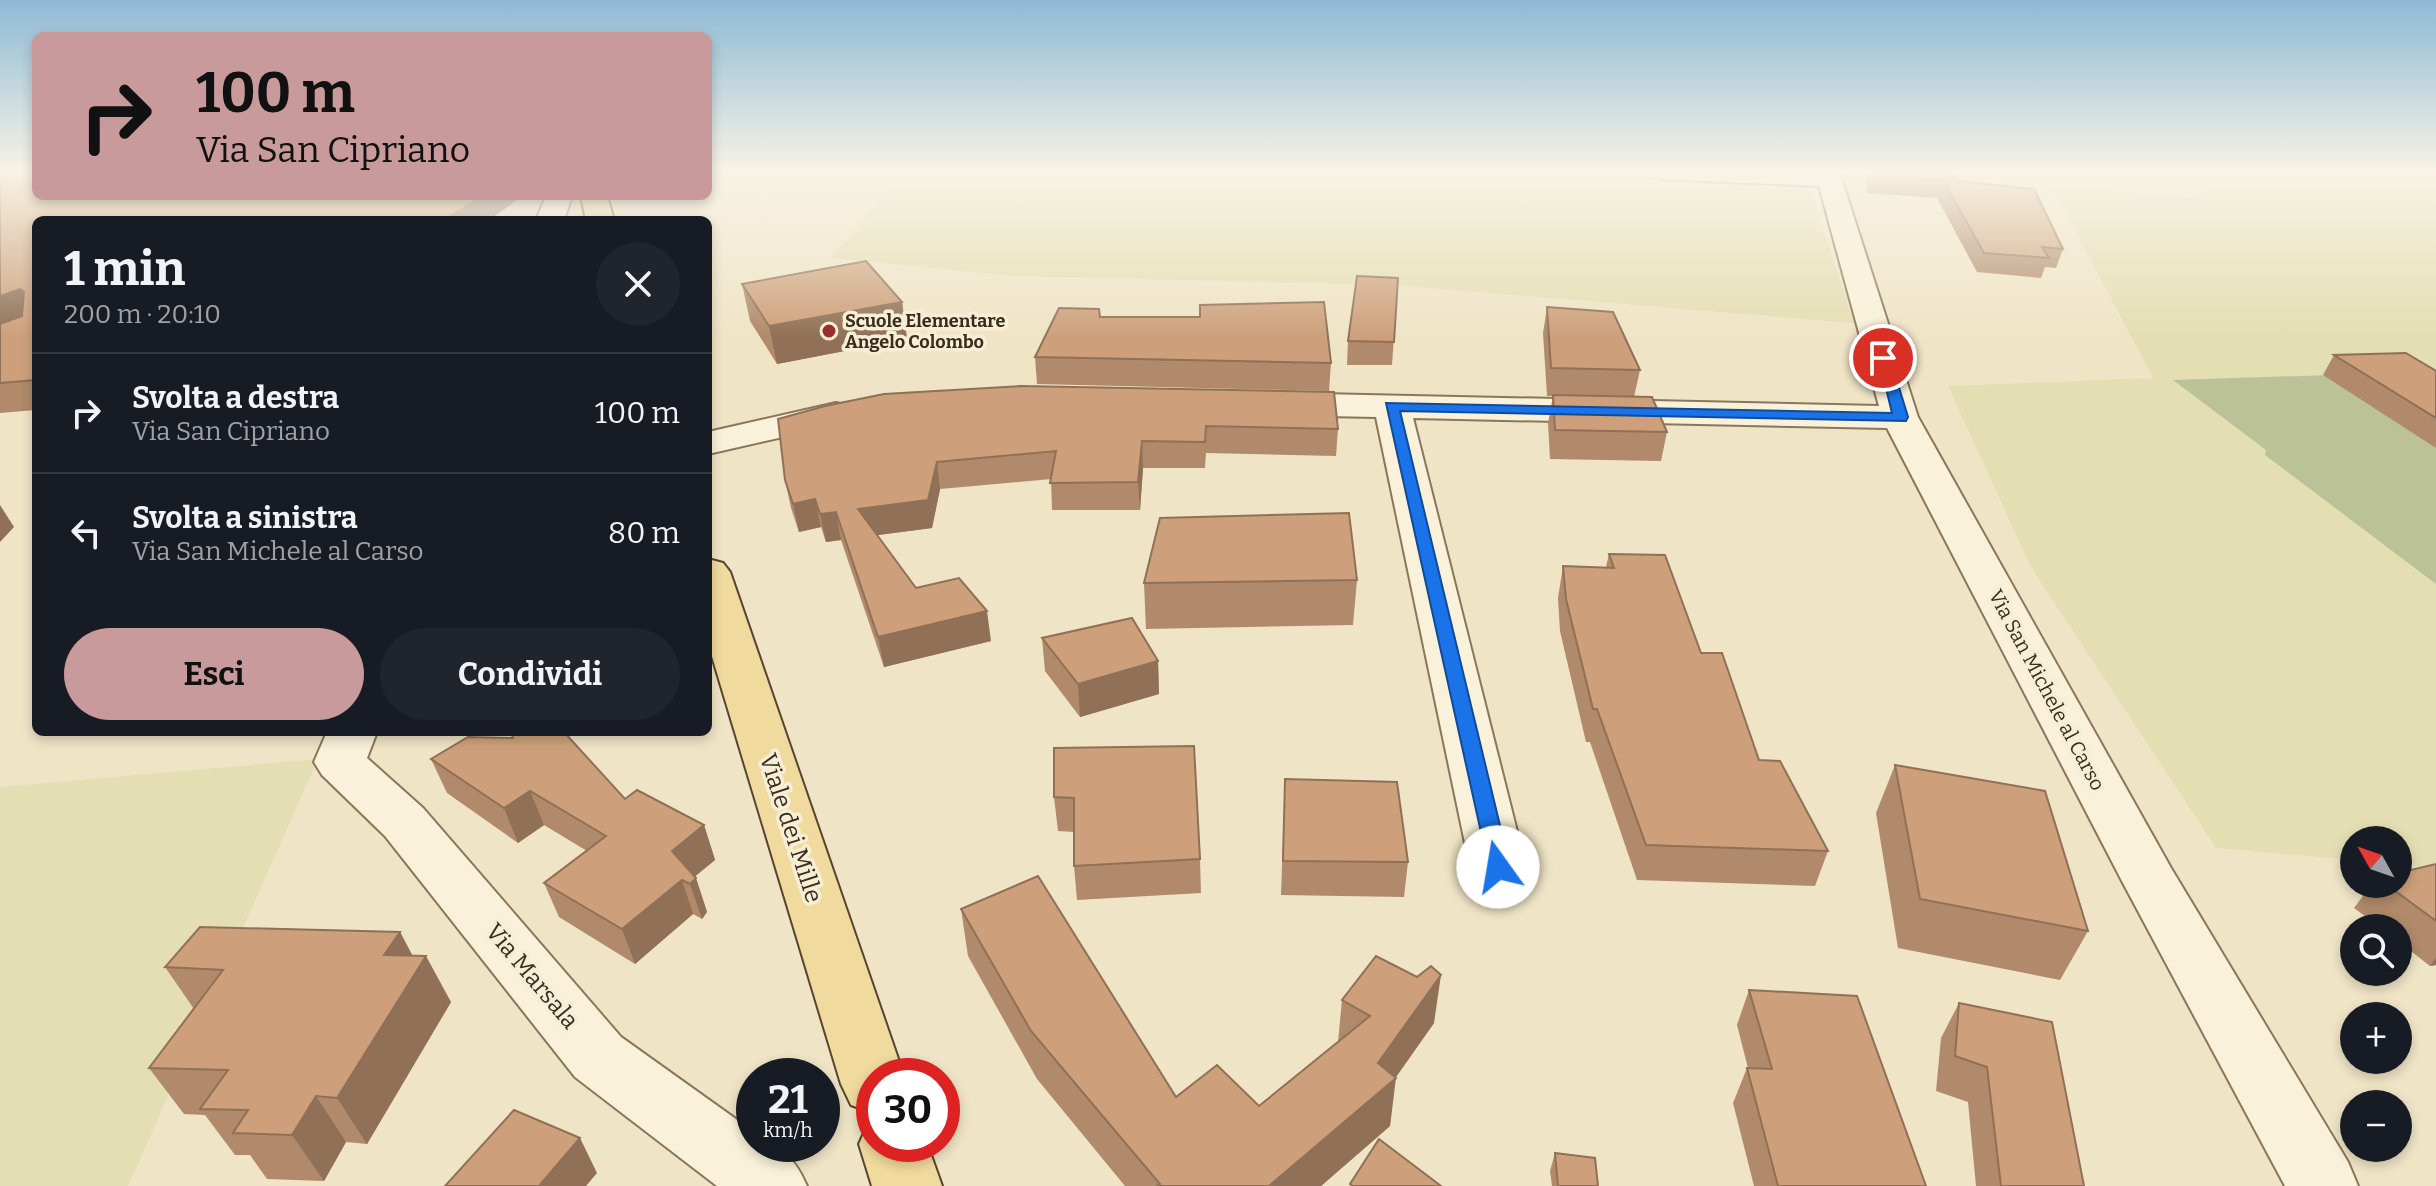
<!DOCTYPE html>
<html lang="it">
<head>
<meta charset="utf-8">
<style>
	body { margin:0; font-family:Bitter,serif; background:#20242c; color:#f1f3f6; height:100vh; display:flex; flex-direction:column; font-size:30px; white-space:nowrap }
	* { box-sizing:border-box; margin:0 }
	p { font-size:26px; color:#9ea1a6 }
	.icon { flex:none; width:44px; height:44px; fill:none; stroke:currentColor; stroke-width:2; stroke-linecap:round; stroke-linejoin:round }
	.map { position:relative; flex:1; overflow:hidden }
	.side { position:absolute; left:32px; top:216px; width:680px; height:520px; display:flex; flex-direction:column; background:#171b24; border-radius:12px; box-shadow:0 4px 12px #0003 }
	.side>* { flex:none }
	.banner { position:absolute; left:32px; top:32px; width:680px; height:168px; border-radius:12px; box-shadow:0 4px 12px #0003; background:#c99a9b; color:#111; overflow:hidden }
	.needle { width:52px; rotate:310deg }
	.controls { position:absolute; left:2340px; top:826px; display:grid; gap:16px }
	.controls a { display:grid; place-items:center; width:72px; height:72px; border-radius:50%; background:#171b24; box-shadow:0 4px 12px #0003; font-size:40px }
	.speed { position:absolute; left:736px; top:1058px; display:flex; gap:16px; font-size:40px; font-weight:700; text-align:center }
	.speed>* { display:grid; place-content:center; width:104px; height:104px; border-radius:50%; background:#171b24; box-shadow:0 4px 12px #0003; line-height:1 }
	.speed small { font-size:20px; font-weight:400 }
	.speed .limit { border:12px solid #d22; background:#fff; color:#111 }
	.pin { position:absolute; display:grid; place-items:center; width:68px; height:68px; color:#fff; margin:-34px; border:4px solid #fff; border-radius:50%; box-shadow:0 2px 8px #0007 }
	.me { position:absolute; width:88px; margin:-44px; rotate:347deg; stroke-linejoin:round; filter:drop-shadow(0 0 6px #0008) }
	.turn { display:flex; align-items:center; gap:28px; height:168px; padding:0 32px; font-size:36px }
	.turn .icon { width:104px; height:104px; stroke-width:2.5 }
	.turn b { display:block; font-size:56px; line-height:68px }
	.round { display:grid; place-items:center; flex:none; width:84px; height:84px; border-radius:42px; background:#20242c }
	.summary { display:flex; align-items:center; justify-content:space-between; height:136px; padding:0 32px }
	h1 { font-size:48px; font-weight:700; line-height:60px }
	.primary-button { display:flex; gap:16px; margin-top:auto; padding:16px 32px }
	.primary-button a { flex:1; height:92px; border-radius:48px; background:#c99a9b; color:#111; font-size:32px; font-weight:700; line-height:92px; text-align:center }
	.primary-button a+a { background:#20242c; color:#f1f3f6 }
	ul { padding:0; list-style:none }
	li { display:flex; align-items:center; gap:24px; height:120px; padding:0 32px; border-top:2px solid #363941 }
	li div { flex:1 }
	li b { display:block; font-size:30px }
	li em { font-style:normal }
	.map>svg:first-child { display:block }
</style>
</head>
<body>
<div class="map">
<svg width="2436" height="1186" viewBox="0 0 2436 1186">
	<rect width="100%" height="100%" fill="#efe4c6"/>
	<!-- farmland -->
	<g fill="#e4deb3">
		<polygon points="905,171 1522,171 1808,183 1854,323 1394,285 1014,276 831,258"/>
		<polygon points="2188,171 2436,171 2436,868 2398,864 2398,840 2354,840 2354,860 2216,848 2031,567 1948,386 2153,378 2052,186 2211,200"/>
		<polygon points="318,759 128,1186 0,1186 0,787"/>
	</g>
	<!-- cemetery -->
	<polygon fill="#bbc298" points="2395,373 2436,399 2436,584 2265,455 2266,450 2173,380"/>
	<g fill="none" stroke-linecap="round" stroke-linejoin="round">
		<!-- minor casing -->
		<g stroke="#8a765b" stroke-width="4">
			<g id="minor">
				<polygon points="1649,171 1839,171 1918,417 2171,868 2348,1162 2358,1186 2285,1186 2123,883 1887,428 1413,418 1526,867 1518,882 1498,888 1478,882 1470,867 1376,417 1275,415 1262,412 1257,404 1262,396 1275,393 1879,406 1819,186 1661,179 1652,176"/>
				<polygon points="546,196 572,196 564,220 536,220"/>
				<polygon points="836,403 849,406 854,414 849,422 708,454 708,432"/>
				<path d="M327,732H377L367,758L423,808L621,1037L754,1132V1144C783,1144 796,1161 807,1186H717L575,1077L385,836L322,775L314,762Z"/>
			</g>
		</g>
		<!-- major casing -->
		<g stroke="#58442f" stroke-width="4">
			<g id="major">
				<polygon points="581,196 607,196 614,220 586,220"/>
				<polygon points="708,559 723,563 730,572 904,1076 874,1076 874,1113 851,1105 841,1084 708,643"/>
				<polygon points="874,1120 874,1144 927,1144 942,1186 872,1186 859,1144 869,1122"/>
			</g>
		</g>
		<!-- minor -->
		<use href="#minor" fill="#f9f1d9" fill-rule="evenodd"/>
		<!-- major -->
		<use href="#major" fill="#f1da9e" fill-rule="evenodd"/>
	</g>
	<!-- wall -->
	<g fill="#b08a6a">
		<polygon points="0,171 36,220 36,410 0,413"/>
		<polygon points="1866,171 1953,171 1957,181 2063,249 2056,268 2045,267 2041,278 1977,272 1937,198 1867,193"/>
		<polygon points="1398,278 1392,365 1347,365 1348,341"/>
		<polygon points="742,284 902,302 907,339 777,364 750,321"/>
		<polygon points="1547,307 1640,370 1634,397 1667,432 1661,461 1550,459 1548,423 1553,396 1547,396 1543,333"/>
		<polygon points="1100,317 1331,363 1329,391 1037,384 1035,357"/>
		<polygon points="2334,355 2436,371 2436,448 2323,375"/>
		<polygon points="778,419 1338,429 1336,456 1206,453 1205,468 1143,468 1140,510 1052,510 1051,479 940,489 932,528 877,535 916,588 991,641 884,667 841,540 826,542 821,527 799,532 791,508 785,480"/>
		<polygon points="1609,554 1701,653 1759,760 1828,851 1815,886 1637,880 1590,742 1586,742 1560,631 1558,598 1563,566 1606,567"/>
		<polygon points="1357,580 1353,625 1146,629 1144,583"/>
		<polygon points="1042,638 1158,661 1159,694 1080,717 1045,671"/>
		<polygon points="513,738 625,799 704,825 715,860 695,876 707,912 702,919 693,914 635,964 559,917 544,883 587,851 544,825 518,843 447,793 431,759"/>
		<polygon points="1054,748 1200,859 1201,893 1077,900 1074,866 1074,832 1058,831 1054,797"/>
		<polygon points="1895,765 2088,931 2060,980 1898,948 1876,813"/>
		<polygon points="1285,779 1408,862 1404,897 1281,895"/>
		<polygon points="2436,864 2436,965 2430,966 2398,941 2398,928 2381,928 2354,908 2372,884 2398,884"/>
		<polygon points="961,909 1176,1097 1259,1106 1338,1042 1342,1000 1434,1023 1395,1078 1390,1126 1321,1186 1125,1186 1037,1079 968,956"/>
		<polygon points="400,932 412,955 451,1002 367,1144 346,1142 324,1181 267,1179 250,1155 235,1155 205,1115 184,1114 149,1068 194,1009 165,967"/>
		<polygon points="1749,990 1926,1186 1754,1186 1733,1103 1747,1068 1748,1068 1737,1025"/>
		<polygon points="1959,1003 2084,1186 1976,1186 1968,1102 1936,1091 1941,1038"/>
		<polygon points="1555,1153 1598,1186 1552,1186 1550,1171"/>
	</g>
	<!-- shaded-wall -->
	<g fill="#907056">
		<polygon points="279,196 332,196 293,211 278,199"/>
		<polygon points="481,196 523,196 489,220 445,220"/>
		<polygon points="20,289 35,315 0,328 0,296"/>
		<polygon points="902,302 907,339 777,364 769,326"/>
		<polygon points="1142,441 1143,468 1140,510 1138,482"/>
		<polygon points="937,462 940,489 932,528 863,537 858,509"/>
		<polygon points="815,499 821,527 799,532 793,504"/>
		<polygon points="0,505 14,527 0,542"/>
		<polygon points="836,512 841,540 826,542 820,514"/>
		<polygon points="987,611 991,641 884,667 878,637"/>
		<polygon points="1158,661 1159,694 1080,717 1078,684"/>
		<polygon points="530,791 544,825 518,843 504,808"/>
		<polygon points="704,825 715,860 687,883 672,851"/>
		<polygon points="696,878 707,912 702,919 690,884"/>
		<polygon points="682,880 693,914 635,964 622,929"/>
		<polygon points="400,932 419,968 426,956 451,1002 367,1144 337,1098 384,955"/>
		<polygon points="2436,958 2436,965 2430,966"/>
		<polygon points="1441,975 1434,1023 1394,1080 1396,1078 1390,1126 1321,1186 1269,1186 1378,1063"/>
		<polygon points="316,1096 346,1142 324,1181 292,1135"/>
		<polygon points="580,1138 597,1173 586,1186 539,1186"/>
	</g>
	<!-- building -->
	<g fill="#cda07b" stroke="#907056" stroke-width="2">
		<polygon points="0,171 36,171 36,196 279,196 278,199 319,199 327,196 344,196 343,197 346,196 481,196 445,220 36,220 36,380 0,383 0,324 22,316 24,292 20,289 0,296"/>
		<polygon points="1872,171 1953,171 1957,181 2034,189 2063,249 2042,247 2049,258 1984,253 1943,180 1872,175"/>
		<polygon points="866,261 902,302 769,326 742,284"/>
		<polygon points="1357,276 1398,278 1394,342 1348,341"/>
		<polygon points="1324,302 1331,363 1035,357 1059,308 1099,309 1100,317 1200,317 1200,305"/>
		<polygon points="1547,307 1613,312 1640,370 1551,368"/>
		<polygon points="2406,353 2436,371 2436,418 2334,355"/>
		<polygon points="1021,386 1334,392 1338,429 1206,426 1205,442 1142,441 1138,482 1050,483 1056,451 937,462 928,500 858,509 916,588 959,578 987,611 878,637 836,512 820,514 815,499 793,504 785,480 778,419 825,406 884,394"/>
		<polygon points="1553,395 1652,397 1667,432 1555,430"/>
		<polygon points="1349,513 1357,580 1144,583 1160,518"/>
		<polygon points="1609,554 1665,555 1701,653 1722,653 1759,760 1780,761 1828,851 1646,845 1597,709 1593,709 1566,599 1563,566 1614,568"/>
		<polygon points="1132,618 1158,661 1078,684 1042,638"/>
		<polygon points="511,732 564,732 625,799 637,790 704,825 672,851 696,878 690,884 682,880 622,929 544,883 606,836 530,791 504,808 431,759 468,737 513,738"/>
		<polygon points="1194,746 1200,859 1074,866 1074,798 1054,797 1054,748"/>
		<polygon points="1895,765 2045,791 2088,931 1920,899"/>
		<polygon points="1285,779 1397,782 1408,862 1283,861"/>
		<polygon points="2436,864 2436,921 2386,884 2398,884 2398,873"/>
		<polygon points="1038,876 1176,1097 1217,1065 1259,1106 1370,1016 1342,1000 1376,956 1417,977 1431,966 1441,975 1378,1063 1396,1078 1269,1186 1157,1186 1160,1184 1031,1031 961,909"/>
		<polygon points="200,927 400,932 384,955 426,956 337,1098 316,1096 292,1135 233,1133 248,1110 200,1109 228,1070 149,1068 223,970 165,967"/>
		<polygon points="1749,990 1857,996 1926,1186 1778,1186 1747,1068 1772,1069"/>
		<polygon points="1959,1003 2052,1022 2084,1186 2001,1186 1987,1067 1955,1056"/>
		<polygon points="514,1110 580,1138 539,1186 445,1186"/>
		<polygon points="1379,1139 1441,1186 1353,1186 1350,1184"/>
		<polygon points="1555,1153 1595,1158 1598,1186 1558,1186"/>
	</g>
	<!-- sky -->
	<linearGradient id="sky" x2="0" y2="1"><stop stop-color="#8ebad6"/><stop offset="0.51" stop-color="#f8f3e5"/><stop offset="1" stop-color="#f8f3e5" stop-opacity="0"/></linearGradient>
	<rect width="2436" height="337" fill="url(#sky)"/>
	<!-- route -->
	<polygon fill="#1a73e8" stroke="#114b97" stroke-width="2" points="1878,355 1890,358 1908,417 1906,421 1400,411 1510,867 1506,873 1490,873 1386,403 1892,413"/>
	<!-- markers -->
	<circle fill="#992e2b" stroke="#f6eed5" stroke-width="3" cx="829" cy="331" r="8"/>
	<g text-anchor="middle" dominant-baseline="central" stroke-width="7" stroke-linejoin="round" paint-order="stroke">
		<!-- far-poi labels -->
		<g font-size="18" font-weight="bold" fill="#3a2d1f" stroke="#f6eed5" text-anchor="start">
			<text x="845" y="321">Scuole Elementare<tspan x="845" dy="21">Angelo Colombo</tspan></text>
		</g>
		<!-- street labels -->
		<g font-size="20" fill="#3a2d1f" stroke="#f6eed5">
			<text transform="translate(2047 690) rotate(62)">Via San Michele al Carso</text>
		</g>
		<!-- near-street labels -->
		<g font-size="24" fill="#3a2d1f" stroke="#f6eed5">
			<text transform="translate(791 828) rotate(72)">Viale dei Mille</text>
			<text transform="translate(532 976) rotate(50)">Via Marsala</text>
		</g>
	</g>
</svg>
<div class="controls">
<a><svg class="needle" viewBox="-14 -14 28 28"><path d="M0-13l5 13h-10z" fill="#e53935"/><path d="M0 13l5-13h-10z" fill="#9ea1a6"/></svg></a>
<a><svg class="icon" aria-label="search" viewBox="0 0 24 24"><circle cx="10" cy="10" r="6"/><path d="M15 15l6 6"/></svg></a>
<a>+</a>
<a>−</a>
</div>
<div class="speed"><div>21<small>km/h</small></div><div class="limit">30</div></div>
<div class="pin" style="left:1883px;top:358px;background:#d93025"><svg class="icon" aria-label="arrive" viewBox="0 0 24 24"><path d="M6 21V4h12l-3 4 3 4H6"/></svg></div>
<svg class="me" style="left:1498px;top:867px" viewBox="-20 -20 40 40"><circle r="19" fill="#fff"/><path d="M0-13L10 11 0 6-10 11z" fill="#1a73e8"/></svg>
<div class="banner">
<div class="turn"><svg class="icon" aria-label="right" viewBox="0 0 24 24"><path d="M7 20v-9h11M14 6l5 5-5 5"/></svg><div><b>100 m</b>Via San Cipriano</div></div>
</div>
<section class="side">
<div class="summary"><div><h1>1 min</h1><p>200 m · 20:10</p></div><a class="round"><svg class="icon" aria-label="close" viewBox="0 0 24 24"><path d="M6 6l12 12M18 6L6 18"/></svg></a></div>
<ul>
<li><svg class="icon" aria-label="right" viewBox="0 0 24 24"><path d="M7 20v-9h11M14 6l5 5-5 5"/></svg><div><b>Svolta a destra</b><p>Via San Cipriano</p></div><em>100 m</em></li>
<li><svg class="icon" aria-label="left" viewBox="0 0 24 24"><path d="M17 20v-9H6M10 6l-5 5 5 5"/></svg><div><b>Svolta a sinistra</b><p>Via San Michele al Carso</p></div><em>80 m</em></li>
</ul>
<div class="primary-button"><a>Esci</a><a>Condividi</a></div>
</section>
</div>
</body>
</html>
